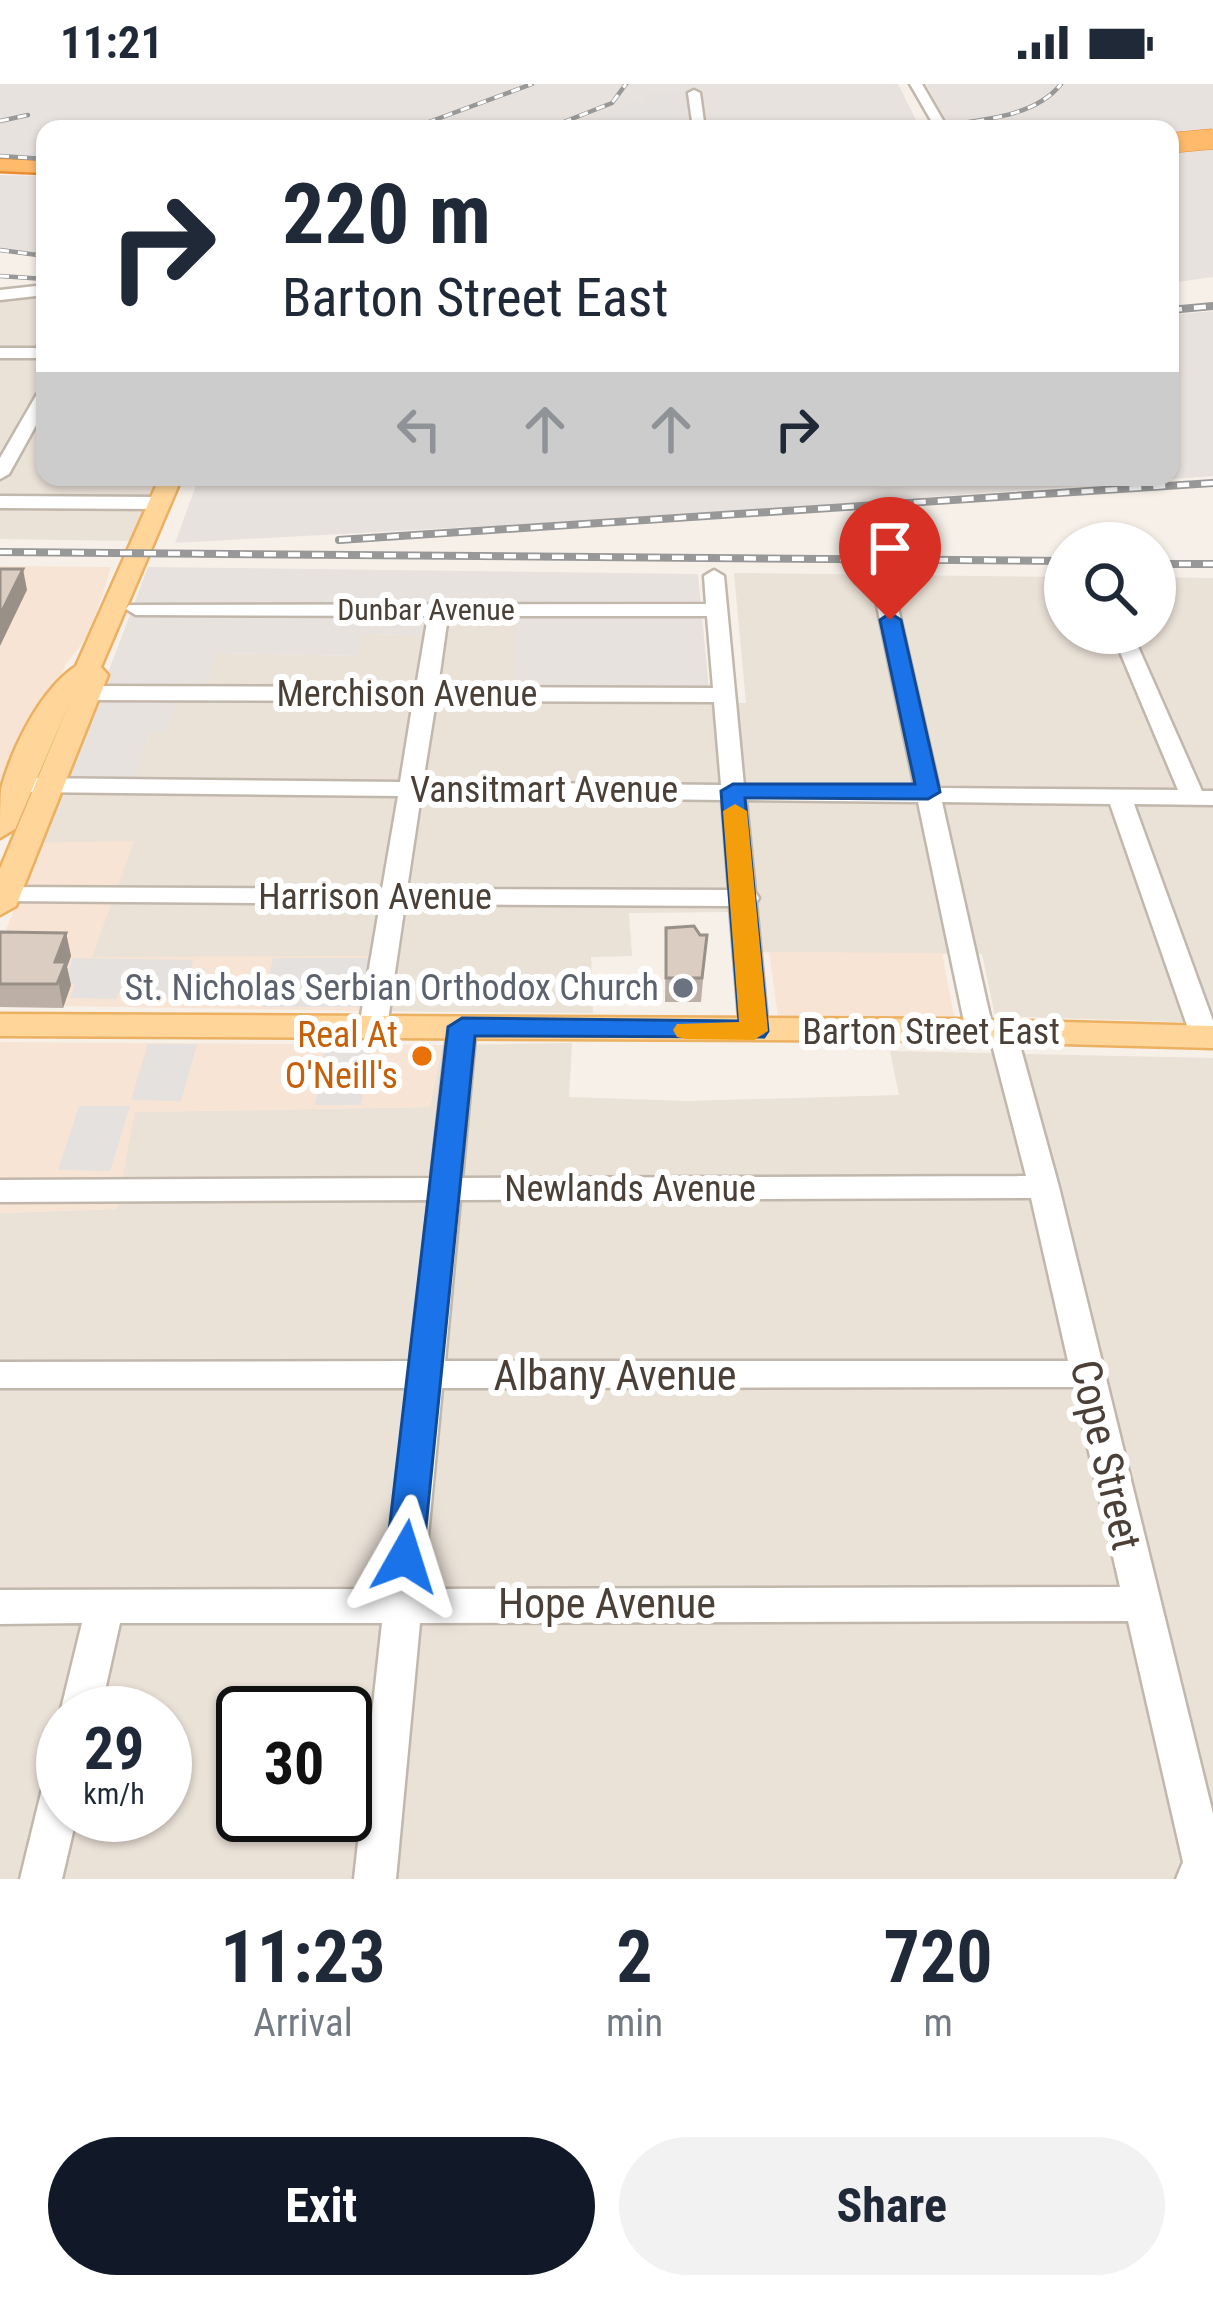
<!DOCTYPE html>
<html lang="en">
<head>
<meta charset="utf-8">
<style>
	body { margin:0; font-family:"Roboto Condensed",sans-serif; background:#f2f2f3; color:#1f2937; height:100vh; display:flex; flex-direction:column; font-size:45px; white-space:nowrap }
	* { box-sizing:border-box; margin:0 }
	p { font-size:39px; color:#747a83 }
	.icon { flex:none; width:66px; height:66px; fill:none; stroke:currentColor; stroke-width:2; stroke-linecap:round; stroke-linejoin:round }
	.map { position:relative; height:1795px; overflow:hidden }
	.details { display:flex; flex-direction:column; background:#fff; flex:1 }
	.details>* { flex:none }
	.top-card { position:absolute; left:36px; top:36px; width:1143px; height:366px; border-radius:24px; box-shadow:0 3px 9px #0004; background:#fff; color:#1f2937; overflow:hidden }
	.controls { position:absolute; left:1044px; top:438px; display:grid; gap:24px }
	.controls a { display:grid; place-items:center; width:132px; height:132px; border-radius:50%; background:#fff; box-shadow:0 3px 9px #0004; font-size:60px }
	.speed { position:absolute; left:36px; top:1602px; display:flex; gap:24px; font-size:60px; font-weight:700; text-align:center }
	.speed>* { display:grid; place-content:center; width:156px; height:156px; border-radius:50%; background:#fff; box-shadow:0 3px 9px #0004; line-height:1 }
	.speed small { font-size:30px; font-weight:400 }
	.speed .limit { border:6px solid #111; border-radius:18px; background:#fff; color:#111 }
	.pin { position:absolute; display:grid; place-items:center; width:102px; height:102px; color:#fff; margin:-123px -51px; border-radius:50% 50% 50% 0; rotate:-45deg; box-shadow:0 0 12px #0007 }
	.pin .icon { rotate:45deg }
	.me { position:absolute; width:132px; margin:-66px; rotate:6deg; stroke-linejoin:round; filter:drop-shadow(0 0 9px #0008) }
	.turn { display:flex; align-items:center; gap:42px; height:252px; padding:0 48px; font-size:54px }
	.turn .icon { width:156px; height:156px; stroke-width:2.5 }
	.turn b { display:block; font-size:84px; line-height:102px }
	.lanes { display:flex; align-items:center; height:114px; padding:0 48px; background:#0003; justify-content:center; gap:60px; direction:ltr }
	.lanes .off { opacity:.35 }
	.eta { display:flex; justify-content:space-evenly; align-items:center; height:204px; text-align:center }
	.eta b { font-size:72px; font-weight:700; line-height:84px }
	.cta { display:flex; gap:24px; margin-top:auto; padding:24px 48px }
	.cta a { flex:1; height:138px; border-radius:72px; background:#111827; color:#fff; font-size:48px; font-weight:700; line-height:138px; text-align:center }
	.cta a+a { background:#f2f2f3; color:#1f2937 }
	.status { display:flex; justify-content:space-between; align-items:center; height:84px; padding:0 60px; background:#fff; direction:ltr }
	.status svg { height:33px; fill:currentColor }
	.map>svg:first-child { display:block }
</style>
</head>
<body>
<div class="status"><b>11:21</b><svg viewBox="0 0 49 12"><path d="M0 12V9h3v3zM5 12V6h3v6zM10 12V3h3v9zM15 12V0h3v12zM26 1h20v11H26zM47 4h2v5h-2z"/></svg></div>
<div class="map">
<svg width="1213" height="1795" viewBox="0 0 1213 1795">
	<rect width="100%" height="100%" fill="#f6f0e9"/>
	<!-- residential -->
	<g fill="#eae1d7" fill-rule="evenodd">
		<polygon points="45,212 45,393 158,393 132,457 0,455 0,216"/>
		<polygon points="734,489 1065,493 1065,549 1155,549 1155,493 1213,494 1213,939 995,932 982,870 735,868 729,828 629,829 632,872 591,873 593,929 359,927 368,873 91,873 133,758 42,759 68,694 134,694 150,649 182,603 217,569 357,572 363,550 449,552 452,532 515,532 515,620 746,619"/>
		<path d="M572,959L569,1013L688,1017L899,1011L890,967L1213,974V1795H0V1129L116,1125L134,1028L430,1023L442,961ZM63,1629H165V1731H63ZM243,1629H345V1731H243Z"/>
	</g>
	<!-- commercial -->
	<g fill="#f8e4d4">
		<polygon points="0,482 111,483 90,549 66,580 0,718"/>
		<polygon points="134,757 92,873 369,872 359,927 0,921 0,860 42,759"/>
		<polygon points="769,868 942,869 954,933 778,933"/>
		<polygon points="0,958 442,961 430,1023 135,1028 116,1125 0,1129"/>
	</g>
	<!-- industrial -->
	<g fill="#e8e2de">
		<polygon points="0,0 898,0 916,36 898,45 45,45 45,80 0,79"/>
		<polygon points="926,0 1213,0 1213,48 1170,53 1170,45 949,45"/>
		<polygon points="1213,64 1213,193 1170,199 1170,70"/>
		<polygon points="0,91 45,92 45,170 0,166"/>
		<polygon points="1213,227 1213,392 674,432 175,459 199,393 1170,393 1170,231"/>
		<polygon points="148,483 698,490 709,606 514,607 515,532 453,532 449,552 363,550 357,572 218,569 205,604 182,603 166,649 150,649 134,694 68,694"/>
	</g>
	<!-- parking -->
	<g fill="#e4e1de">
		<polygon points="645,8 688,8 688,45 574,45 631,18 645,18"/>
		<polygon points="73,874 193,876 191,885 205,885 196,915 148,914 151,905 121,904 116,915 70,914 75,900 64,899"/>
		<polygon points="273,874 370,874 361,923 262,923"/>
		<polygon points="148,960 197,960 181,1017 131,1016"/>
		<polygon points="326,962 371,962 361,1021 315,1021"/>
		<polygon points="79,1022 130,1022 110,1087 58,1086"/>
	</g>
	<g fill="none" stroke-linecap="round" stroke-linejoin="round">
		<!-- minor casing -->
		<g stroke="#c2b7ab" stroke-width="5">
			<g id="minor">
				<polygon points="910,0 922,0 948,45 936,45"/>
				<polygon points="694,6 700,9 705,45 693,45 688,9"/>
				<polygon points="45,201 45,211 0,216 0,206"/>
				<rect x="0" y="264" width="45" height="10"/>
				<polygon points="45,305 45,325 9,390 0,395 0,374 37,310"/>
				<polygon points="0,412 160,413 169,419 160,425 0,424"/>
				<path d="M714,486L724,492L744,702L915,704L871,493L881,487L891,493L939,704L1178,706L1112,549H1132L1202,707H1213V721L1134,720L1213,937V960L1205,962L1191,953L1110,720L942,718L992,941H1012L1016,947L1059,1103L1213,1730V1795H1176L1183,1778L1128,1537L420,1539L396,1795H354L382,1539H120L100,1629H63V1635L60,1629L82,1539L0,1540V1506L386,1505L408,1304H0V1278L411,1277L429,1116L0,1118V1096L431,1094L448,943L462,934L476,943L462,1094L1026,1092L990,953H970L966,947L918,718L746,716L755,808L759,814L756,819L768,947L754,956L740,947L730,822L405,820L387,943L373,952L359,943L380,820L0,817V805L5,803L382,805L398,712L29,708L17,701L29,694L400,698L413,617L88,616L77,609L88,602L416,603L428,532L136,531L126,525L129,521L706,520L704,492ZM448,532H707L713,604L438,603ZM436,617L714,618L721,701L423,698ZM421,712L722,716L729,806L407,805ZM1031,1114L1068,1277H445L460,1116ZM1074,1303L1120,1503L423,1505L442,1304Z"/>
				<polygon points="63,1682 63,1731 77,1731 62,1795 20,1795 43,1701 49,1687"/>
			</g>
		</g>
		<!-- major casing -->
		<g stroke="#ecb061" stroke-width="5">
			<g id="major">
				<path d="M160,393H182L101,583L108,591L16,822L0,831V785L71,615L15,745L0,754C0,739 0,720 1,705C12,664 40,606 76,582Z"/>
				<polygon points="0,930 955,935 1213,942 1213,964 955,957 0,952"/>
			</g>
		</g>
		<!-- highway casing -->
		<g stroke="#e88d31" stroke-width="5">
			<polygon id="highway" points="0,75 45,77 45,89 0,87"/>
		</g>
		<!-- minor -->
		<use href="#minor" fill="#fff" fill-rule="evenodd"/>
		<!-- major -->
		<use href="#major" fill="#ffd599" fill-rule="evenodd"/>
		<!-- highway -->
		<use href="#highway" fill="#ffbb6b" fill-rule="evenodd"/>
		<!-- rail-far1 casing -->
		<g stroke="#989898" stroke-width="4.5">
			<g id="rail-far1">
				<polyline points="0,37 28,31"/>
				<polyline points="410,45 532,0"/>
				<polyline points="546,45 612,19 626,0"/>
				<path d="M922,45C966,36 1031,38 1061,0"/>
				<polyline points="0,72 45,75"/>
				<polyline points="0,166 45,172"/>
				<polyline points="0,192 45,195"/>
			</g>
		</g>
		<!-- rail casing -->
		<g stroke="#989898" stroke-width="8">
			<g id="rail">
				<polyline points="1170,226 1213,222"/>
				<polyline points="339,456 1213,399"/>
				<polyline points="0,468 1065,477"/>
				<polyline points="1155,480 1213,480"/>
			</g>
		</g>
		<!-- rail-far1 -->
		<use href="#rail-far1" stroke="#fff" stroke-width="3" stroke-dasharray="9" stroke-linecap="butt"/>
		<!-- rail -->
		<use href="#rail" stroke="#fff" stroke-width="4.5" stroke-dasharray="12" stroke-linecap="butt"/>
		<!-- highway-bridge casing -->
		<g stroke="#e88d31" stroke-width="21" stroke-linecap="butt">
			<polyline id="highway-bridge" points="1170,59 1213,55"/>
		</g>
		<!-- highway-bridge -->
		<use href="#highway-bridge" stroke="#ffbb6b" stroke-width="20"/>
	</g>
	<!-- wall -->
	<g fill="#bcb0a6">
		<polygon points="666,844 707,851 701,918 665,918"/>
		<polygon points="0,848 66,849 71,872 67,883 71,901 63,924 0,923"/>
	</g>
	<!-- shaded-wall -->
	<g fill="#999087">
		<polygon points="23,485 27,506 0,562 0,531"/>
		<polygon points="66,849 71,872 67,883 71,901 63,924 55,878"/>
	</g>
	<!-- building -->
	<g fill="#dbcdc1" stroke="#999087" stroke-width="3">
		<polygon points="0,485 23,485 0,531"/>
		<polygon points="694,842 700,851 707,851 702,894 666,894 666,844"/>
		<polygon points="0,848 66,849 55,878 66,878 57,900 0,900"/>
	</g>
	<!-- route -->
	<polygon fill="#1a73e8" stroke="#114b97" stroke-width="3" points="890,529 901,536 940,708 928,715 745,714 768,947 764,953 475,952 423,1473 418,1484 405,1489 391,1484 386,1473 448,943 462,934 739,937 721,707 733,700 915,700 880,536"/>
	<!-- slow -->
	<polygon fill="#f59e0b" points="735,720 747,727 768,947 754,956 687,955 677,953 673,946 677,940 739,938 723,727"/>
	<!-- markers -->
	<circle fill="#6b7280" stroke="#fff" stroke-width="4.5" cx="683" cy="904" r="12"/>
	<circle fill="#e8710a" stroke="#fff" stroke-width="4.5" cx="422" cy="972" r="12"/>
	<g text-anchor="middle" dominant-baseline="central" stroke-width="12" stroke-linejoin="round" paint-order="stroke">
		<!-- far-street labels -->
		<g font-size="30" fill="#4a4037" stroke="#fff">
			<text x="426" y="525">Dunbar Avenue</text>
		</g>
		<!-- street labels -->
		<g font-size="36" fill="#4a4037" stroke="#fff">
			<text x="407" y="610">Merchison Avenue</text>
			<text x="544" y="706">Vansitmart Avenue</text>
			<text x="375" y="813">Harrison Avenue</text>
			<text x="931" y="948">Barton Street East</text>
			<text x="630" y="1105">Newlands Avenue</text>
		</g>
		<!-- worship labels -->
		<g font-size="36" fill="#5b616d" stroke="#fff" text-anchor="end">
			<text x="659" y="904">St. Nicholas Serbian Orthodox Church</text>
		</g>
		<!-- food labels -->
		<g font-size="36" fill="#c56008" stroke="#fff" text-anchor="end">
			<text x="398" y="951">Real At<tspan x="398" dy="41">O'Neill's</tspan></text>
		</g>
		<!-- near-street labels -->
		<g font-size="42" fill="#4a4037" stroke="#fff">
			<text x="615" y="1291">Albany Avenue</text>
			<text transform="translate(1106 1371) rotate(77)">Cope Street</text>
			<text x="607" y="1519">Hope Avenue</text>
		</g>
	</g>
</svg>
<div class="controls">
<a><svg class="icon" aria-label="search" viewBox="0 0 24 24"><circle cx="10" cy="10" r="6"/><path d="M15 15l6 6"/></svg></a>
</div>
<div class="speed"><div>29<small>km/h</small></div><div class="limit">30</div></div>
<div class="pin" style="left:890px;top:536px;background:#d93025"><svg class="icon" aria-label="arrive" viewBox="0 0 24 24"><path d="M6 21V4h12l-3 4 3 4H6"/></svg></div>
<svg class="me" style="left:405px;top:1473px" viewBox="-20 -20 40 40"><path d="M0-17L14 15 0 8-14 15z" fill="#1a73e8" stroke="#fff" stroke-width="4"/></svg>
<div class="top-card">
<div class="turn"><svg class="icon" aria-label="right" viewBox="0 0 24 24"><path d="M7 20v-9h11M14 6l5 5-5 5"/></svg><div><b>220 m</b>Barton Street East</div></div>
<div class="lanes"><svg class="icon off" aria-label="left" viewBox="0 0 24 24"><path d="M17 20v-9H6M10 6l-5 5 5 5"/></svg><svg class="icon off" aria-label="ahead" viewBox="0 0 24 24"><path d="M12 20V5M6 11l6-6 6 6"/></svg><svg class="icon off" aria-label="ahead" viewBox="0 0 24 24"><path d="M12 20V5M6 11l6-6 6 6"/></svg><svg class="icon" aria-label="right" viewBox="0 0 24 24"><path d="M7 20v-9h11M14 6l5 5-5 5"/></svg></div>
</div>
</div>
<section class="details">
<div class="eta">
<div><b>11:23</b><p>Arrival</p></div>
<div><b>2</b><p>min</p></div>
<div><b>720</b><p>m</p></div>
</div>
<div class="cta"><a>Exit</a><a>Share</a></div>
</section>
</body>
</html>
